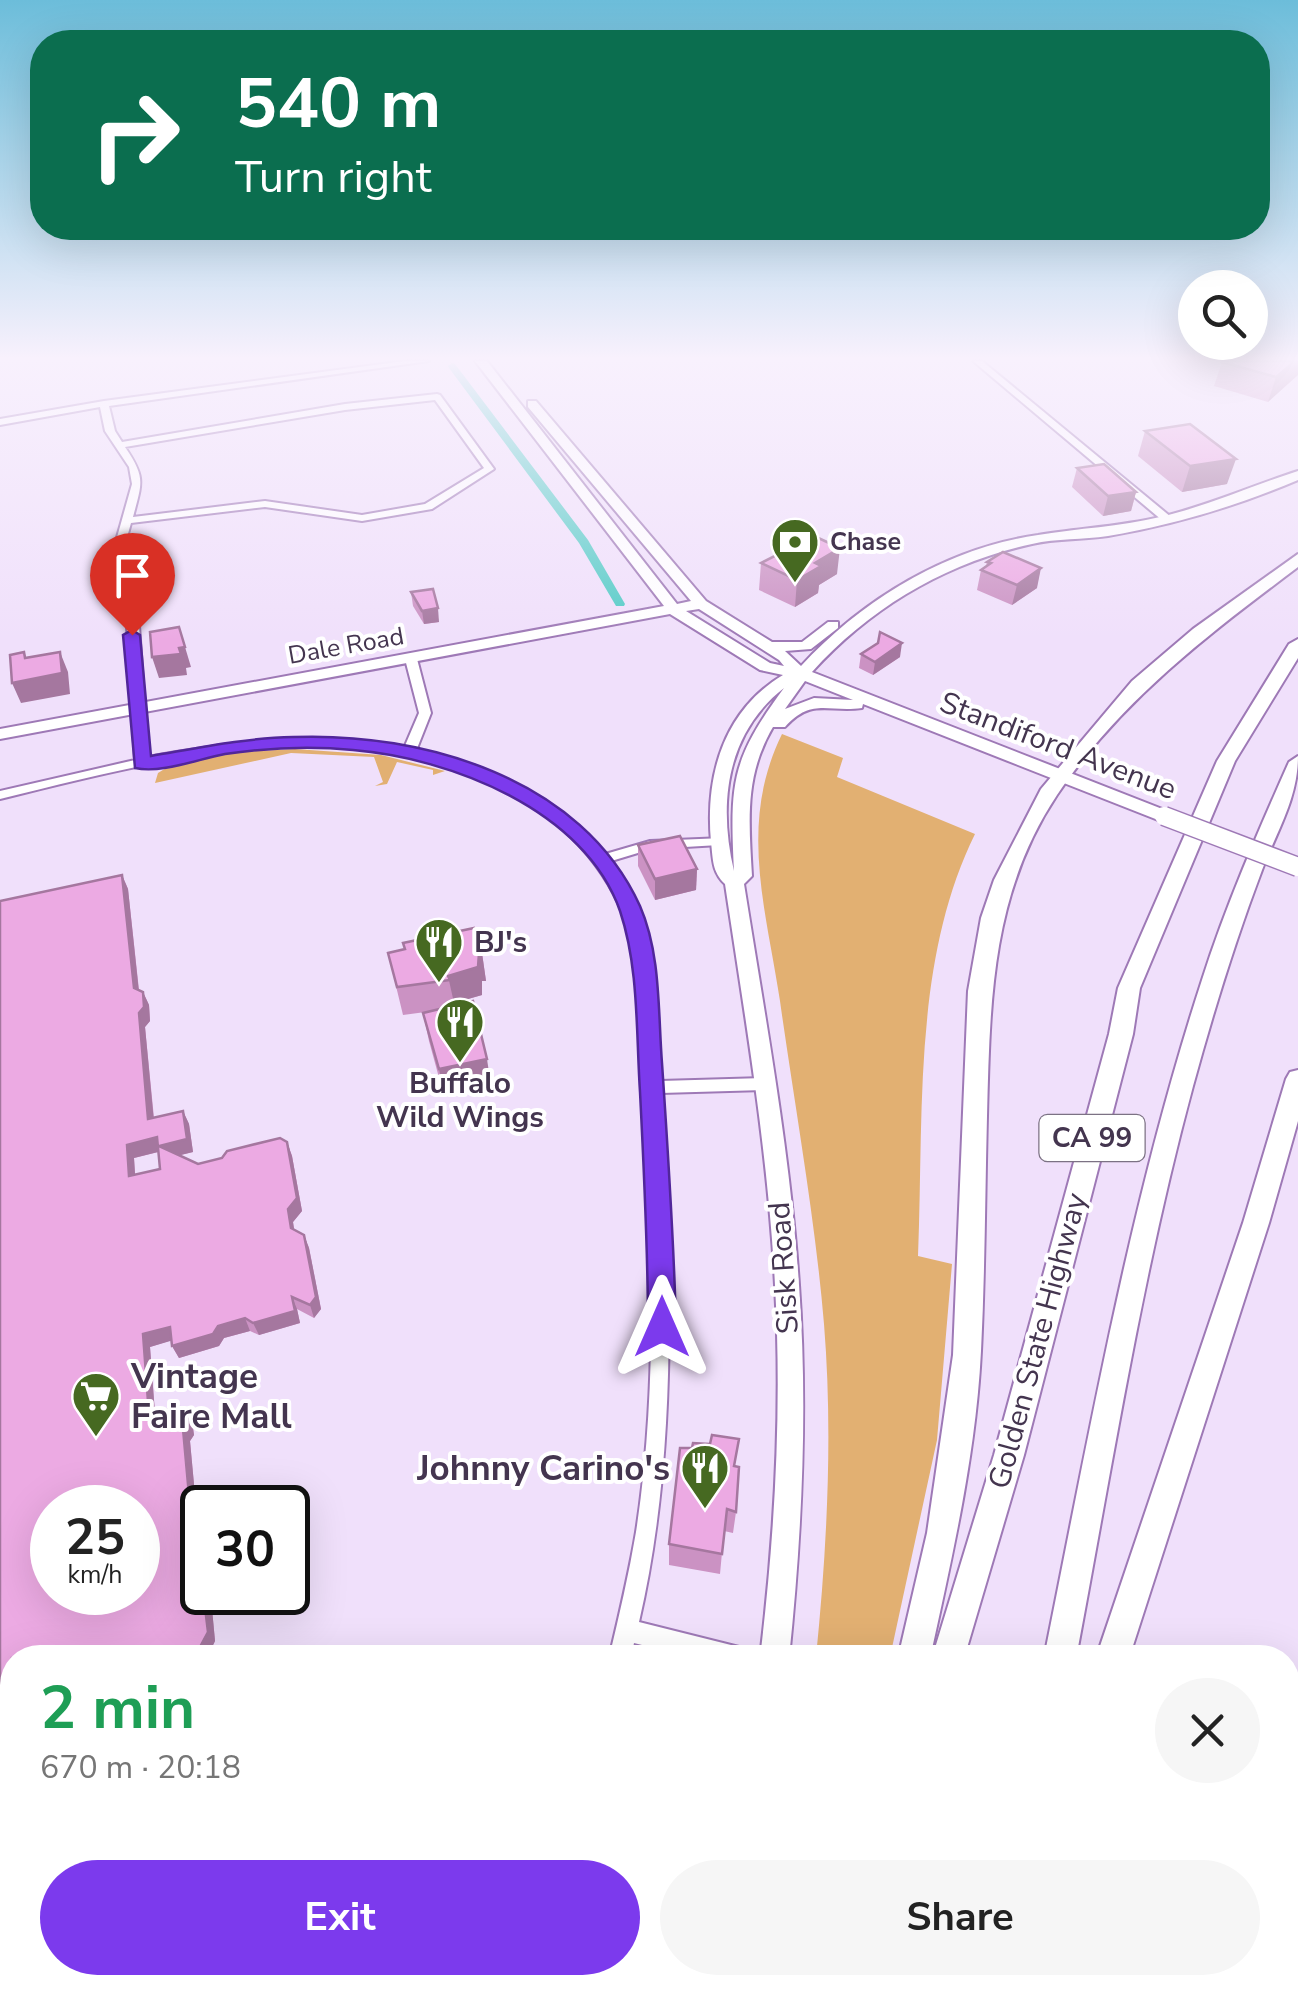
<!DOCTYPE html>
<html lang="en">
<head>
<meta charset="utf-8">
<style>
	body { margin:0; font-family:"Nunito Sans",sans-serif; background:#f6f6f6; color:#222; height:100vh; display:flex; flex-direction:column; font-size:38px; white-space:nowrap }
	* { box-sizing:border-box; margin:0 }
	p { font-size:32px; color:#767676 }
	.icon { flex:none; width:55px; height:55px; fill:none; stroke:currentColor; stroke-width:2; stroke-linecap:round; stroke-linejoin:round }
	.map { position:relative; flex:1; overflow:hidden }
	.panel { position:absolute; left:0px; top:1645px; width:1300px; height:350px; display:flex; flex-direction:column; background:#fff; border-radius:40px 40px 0 0; box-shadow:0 10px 40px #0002 }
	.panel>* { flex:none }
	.hud { position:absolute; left:30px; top:30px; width:1240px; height:210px; border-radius:40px; box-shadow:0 10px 40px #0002; background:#0b6e4f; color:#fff; overflow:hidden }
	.tools { position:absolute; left:1178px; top:270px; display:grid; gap:20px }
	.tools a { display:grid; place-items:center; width:90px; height:90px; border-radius:50%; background:#fff; box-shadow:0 10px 40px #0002; font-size:50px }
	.speed { position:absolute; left:30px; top:1485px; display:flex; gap:20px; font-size:50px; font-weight:700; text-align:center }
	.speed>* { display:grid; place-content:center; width:130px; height:130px; border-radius:50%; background:#fff; box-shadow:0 10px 40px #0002; line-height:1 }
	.speed small { font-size:25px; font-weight:400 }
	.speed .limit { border:5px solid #111; border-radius:15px; background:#fff; color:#111 }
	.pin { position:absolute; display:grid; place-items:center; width:85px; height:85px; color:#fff; margin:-102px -42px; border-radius:50% 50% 50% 0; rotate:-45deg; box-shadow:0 0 10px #0007 }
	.pin .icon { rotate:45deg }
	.me { position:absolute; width:110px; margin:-55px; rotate:0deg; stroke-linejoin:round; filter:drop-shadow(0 0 8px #0008) }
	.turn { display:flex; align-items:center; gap:35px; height:210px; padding:0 40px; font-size:45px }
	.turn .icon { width:130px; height:130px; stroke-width:2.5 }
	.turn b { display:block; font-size:70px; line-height:85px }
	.round { display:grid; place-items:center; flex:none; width:105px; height:105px; border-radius:52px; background:#f6f6f6 }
	.headline { display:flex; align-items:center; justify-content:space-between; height:170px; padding:0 40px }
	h1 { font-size:60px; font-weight:700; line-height:75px; color:#1e9e55 }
	.primary-button { display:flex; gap:20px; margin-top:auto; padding:20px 40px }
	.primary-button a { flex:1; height:115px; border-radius:60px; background:#7c3aed; color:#fff; font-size:40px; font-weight:700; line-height:115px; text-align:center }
	.primary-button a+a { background:#f6f6f6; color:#222 }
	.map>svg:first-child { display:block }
</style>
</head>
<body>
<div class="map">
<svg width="1298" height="1995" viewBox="0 0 1298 1995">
	<rect width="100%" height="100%" fill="#f0e0fb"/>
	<!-- green -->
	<g fill="#e2b072">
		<path d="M782,734L843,758L837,777L975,834C912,962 924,1117 918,1256L952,1264L937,1440L890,1657H816C827,1548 833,1434 824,1324C815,1217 795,1108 780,1001C766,908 738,824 782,734Z"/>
		<path d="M295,749L381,755L445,771L433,775V770L397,762L387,784L375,786L383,782L374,757L291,753L155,783L158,773C189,752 258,751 295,749Z"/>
	</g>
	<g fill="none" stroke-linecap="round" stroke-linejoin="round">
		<!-- canal -->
		<polygon fill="#53cbc6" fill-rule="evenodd" points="452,363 455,364 588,540 625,604 624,606 616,606 579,543 449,368 448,366"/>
		<!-- minor casing -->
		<g stroke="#9e79b6" stroke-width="4">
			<g id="minor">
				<path d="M405,361H429L109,406L115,431L122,442L345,404L437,394L440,395L494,469L432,509L362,521L265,507L131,523L124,548L138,611L148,757C231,742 320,730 404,748L419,713L405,659L411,656L417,659L431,713L416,751C490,770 552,794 602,855L650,841L724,838L726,841L719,845L651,849L608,862C657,936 656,996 660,1081L765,1078L771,1080L773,1084L771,1088L765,1090L661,1093C670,1270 679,1449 639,1622L739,1647L747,1650L750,1658H694L634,1643L631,1658H609C619,1616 629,1574 636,1532C655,1410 653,1285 648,1163C646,1115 644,1067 641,1020C639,990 638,959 629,930C608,866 561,817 501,789C487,783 474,775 460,770C314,717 143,764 0,799V791L135,760L126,611L114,548L132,484L129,467L105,431L100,407L0,425V419L104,401ZM435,400L484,468L425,504L362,515L265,501L133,517C142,482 146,478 125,447L345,410Z"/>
				<polygon points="973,361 982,361 1171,517 1171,521 1163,521"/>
				<polygon points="508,1982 533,1982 529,1995 503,1995"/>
			</g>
		</g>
		<!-- major casing -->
		<g stroke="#9e79b6" stroke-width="4">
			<g id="major">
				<path d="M475,361H487L677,604L691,601L528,407V401H536L706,601L772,642H802L828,622H838V628L811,649L785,651L801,666C863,599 947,548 1038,535C1079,528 1119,527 1160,517C1208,506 1251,486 1298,471V480C1237,506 1173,525 1108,536C1083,540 1057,538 1032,544C946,563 871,607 812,672L1170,812L1173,816L1170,820H1158L863,704L862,708C828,713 812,697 785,727H773C744,776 749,822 752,876L744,884C765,1017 790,1150 799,1285C808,1409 802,1533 789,1658H760C775,1534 782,1410 775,1285C768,1151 745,1017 725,884C712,872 713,859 711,842C705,776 723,711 783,675L760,670L670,614L0,739V729L664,606ZM699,609L779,660L784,666L770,663L686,611ZM805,681L853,700L814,698L785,709ZM784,688C730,761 730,784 734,871C718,804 726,733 784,688Z"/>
				<polygon points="692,1982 726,1982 723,1995 689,1995"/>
			</g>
		</g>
		<!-- highway casing -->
		<g stroke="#9e79b6" stroke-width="4">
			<g id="highway">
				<path d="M1298,554V567C1209,634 1120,701 1057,795C991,894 990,1001 987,1116C985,1194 985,1273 981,1351C976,1454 952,1557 930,1658H898L927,1533L953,1355L968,991L981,918L994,880L1041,789L1132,681L1193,629Z"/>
				<polygon points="1298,639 1298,658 1235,761 1140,988 1133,1034 1024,1455 964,1658 932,1658 994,1455 1109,1034 1118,988 1217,761 1289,644"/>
				<path d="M1298,756C1298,798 1277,831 1262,870C1235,941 1213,1013 1193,1086C1142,1274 1112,1467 1076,1658H1044C1090,1430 1130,1201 1202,980C1226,905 1257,834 1289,762Z"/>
				<polygon points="1298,1070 1298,1121 1269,1223 1129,1658 1096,1658 1243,1223 1286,1079 1290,1072"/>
				<polygon points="817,1982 883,1982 880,1995 814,1995"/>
				<polygon points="977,1982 1047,1982 1044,1995 974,1995"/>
			</g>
		</g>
		<!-- minor -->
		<use href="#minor" fill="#fff" fill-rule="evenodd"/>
		<!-- major -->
		<use href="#major" fill="#fff" fill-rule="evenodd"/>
		<!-- highway -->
		<use href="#highway" fill="#fff" fill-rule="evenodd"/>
		<!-- rail -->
		<g stroke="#796984" stroke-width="8" stroke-dasharray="22 11" stroke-linecap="butt">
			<polyline points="1288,1728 1298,1674"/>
			<polyline points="1235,1995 1238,1982"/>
		</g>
		<!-- major-bridge casing -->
		<g stroke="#9e79b6" stroke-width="21" stroke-linecap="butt">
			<polyline id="major-bridge" points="1164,816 1298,867"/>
		</g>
		<!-- major-bridge -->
		<use href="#major-bridge" stroke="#fff" stroke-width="18"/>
	</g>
	<!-- wall -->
	<g fill="#cb92c3" fill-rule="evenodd">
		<polygon points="1298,361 1268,402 1214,386 1222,362"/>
		<polygon points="1145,431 1227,484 1182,492 1138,456"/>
		<polygon points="1077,468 1136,492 1131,511 1103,516 1072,487"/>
		<polygon points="987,562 1037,588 1012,605 977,590 981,570 986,566"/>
		<polygon points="761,563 837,574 819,585 818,593 795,607 759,590"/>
		<polygon points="411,592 439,622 424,624 413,606"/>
		<polygon points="861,654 900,657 873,675 859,668"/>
		<polygon points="638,845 697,869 696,890 655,900 638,866"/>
		<path d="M122,875L128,889L139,990L143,992L149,1005L150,1021L145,1027L154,1118L183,1111L189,1124L193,1152L180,1155L198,1164L222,1158L227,1151L280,1138L287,1142L292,1156L302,1211L293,1222L294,1230L304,1235L309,1248L321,1309L314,1318L297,1309L300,1323L259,1335L250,1331L224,1338L219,1346L179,1358L172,1346V1340L150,1347L155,1413L178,1406L185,1410L192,1421L194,1435L190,1441L202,1571V1592H205V1600L212,1609L215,1641L209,1653L214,1658H12V1982H26L0,1992V901ZM158,1152L160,1169L135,1175L134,1158ZM52,1508H138V1592H52Z"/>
		<polygon points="388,953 482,953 486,981 482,981 482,995 454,1003 491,1086 444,1096 429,1041 423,1013 433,1011 403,1015"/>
		<polygon points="736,1466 736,1512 733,1533 724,1531 720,1574 669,1565 669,1544"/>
	</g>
	<!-- shaded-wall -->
	<g fill="#a5779f">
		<polygon points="1295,361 1298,361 1298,375 1268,402 1276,377"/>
		<polygon points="1236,459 1227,484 1182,492 1190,466"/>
		<polygon points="1136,492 1131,511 1103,516 1108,496"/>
		<polygon points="840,548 837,574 819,585 818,593 795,607 797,580 815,563"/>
		<polygon points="1041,568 1037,588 1012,605 1017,585"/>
		<polygon points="438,608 439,622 424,624 422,611"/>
		<polygon points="179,627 191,667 186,668 187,675 159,678 152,657"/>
		<polygon points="902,643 900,657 873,675 875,662"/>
		<polygon points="24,652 33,673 60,652 68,672 70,694 21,703 12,683 25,658"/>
		<polygon points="697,869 696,890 655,900 655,879"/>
		<polygon points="122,875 128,889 140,1002 134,988"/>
		<polygon points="479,953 482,953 486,981 482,981 482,995 454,1003 448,976"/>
		<polygon points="143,992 149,1005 150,1021 145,1027 155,1133 148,1119 139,1013"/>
		<polygon points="487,1059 491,1086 444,1096 439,1069"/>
		<polygon points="183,1111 189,1124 193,1152 165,1159 162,1151 134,1158 136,1189 129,1176 127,1145"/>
		<polygon points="287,1142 292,1156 302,1211 293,1222 296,1241 291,1228 288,1209"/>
		<polygon points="304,1235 309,1248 321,1309 314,1318 310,1305"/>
		<polygon points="292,1297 297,1309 300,1323 259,1335 253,1323"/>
		<polygon points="245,1318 250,1331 224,1338 219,1346 179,1358 172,1346 218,1326"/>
		<polygon points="170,1327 177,1339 150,1347 156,1427 149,1415 143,1334"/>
		<polygon points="185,1410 192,1421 194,1435 190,1441 202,1571 202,1592 205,1592 205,1600 212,1609 215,1641 207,1658 194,1658 198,1595 183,1429"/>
		<polygon points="12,1979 12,1982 26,1982 0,1992 0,1984"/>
	</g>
	<!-- building -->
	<g fill="#ecaae3" stroke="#a5779f" stroke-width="2.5" fill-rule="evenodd">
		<polygon points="1223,361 1295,361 1276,377 1222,362"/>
		<polygon points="1190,424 1236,459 1190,466 1145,431"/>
		<polygon points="1104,464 1136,492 1108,496 1077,468"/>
		<polygon points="814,536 840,548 815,563 821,566 797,580 761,563"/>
		<polygon points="1003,552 1041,568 1017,585 981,570 991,563 987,562"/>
		<polygon points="433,589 438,608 422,611 411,592"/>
		<polygon points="179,627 185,647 179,648 181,654 152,657 150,632"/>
		<polygon points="880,632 902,643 875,662 861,654 878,643"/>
		<polygon points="24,652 25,658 60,652 62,673 12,683 10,655"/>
		<polygon points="680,836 697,869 655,879 638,845"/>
		<path d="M122,875L134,988L143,992L144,1007L139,1013L148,1119L183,1111L187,1139L159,1146L198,1164L222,1158L227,1151L280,1138L287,1142L297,1198L288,1209L291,1228L304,1235L316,1297L310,1305L292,1297L295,1311L253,1323L245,1318L218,1326L213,1334L172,1346L170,1327L143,1334L149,1415L178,1406L185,1410L186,1423L183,1429L198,1595L204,1599L208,1632L194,1658H12V1979L0,1984V901ZM157,1137L160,1169L129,1176L127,1145ZM52,1508H138V1592H52Z"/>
		<polygon points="474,928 482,953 479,953 478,967 448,976 450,980 397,987 388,953 405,949 403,943"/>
		<polygon points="473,1001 487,1059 439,1069 423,1013"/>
		<polygon points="712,1435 739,1439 734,1466 739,1467 736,1512 727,1509 722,1554 669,1544 680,1448 692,1448 693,1443 710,1444"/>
		<polygon points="210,1653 211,1658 195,1658"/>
	</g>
	<!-- sky -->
	<linearGradient id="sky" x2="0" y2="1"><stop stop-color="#6cbdda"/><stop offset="0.56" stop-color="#f8f1fd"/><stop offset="1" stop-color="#f8f1fd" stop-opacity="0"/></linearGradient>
	<rect width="1298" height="640" fill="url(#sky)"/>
	<!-- route -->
	<path fill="#7c3aed" stroke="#51269a" stroke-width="2.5" d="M132,630L140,635L151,756C198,748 245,738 293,737C423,732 582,778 640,906C661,954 658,1012 662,1063C668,1151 674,1239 676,1327L672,1336L662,1340L652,1336L648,1327C648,1248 644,1170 640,1092C636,1032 639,968 620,911C585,810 450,758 353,750C311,746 266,748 225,754C198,759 161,774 135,768L123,635Z"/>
	<!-- icons -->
	<defs>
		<g id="bank-pin" transform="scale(2.5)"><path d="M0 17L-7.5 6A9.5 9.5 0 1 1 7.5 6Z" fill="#466921" stroke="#fff"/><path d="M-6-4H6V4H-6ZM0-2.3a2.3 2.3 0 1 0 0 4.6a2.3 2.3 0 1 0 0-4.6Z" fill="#fff"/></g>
		<g id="restaurant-pin" transform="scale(2.5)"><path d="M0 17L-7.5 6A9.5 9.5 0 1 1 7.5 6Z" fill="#466921" stroke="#fff"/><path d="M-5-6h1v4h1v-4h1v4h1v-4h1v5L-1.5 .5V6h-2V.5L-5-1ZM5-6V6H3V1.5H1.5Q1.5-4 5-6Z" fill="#fff"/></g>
		<g id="supermarket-pin" transform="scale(2.5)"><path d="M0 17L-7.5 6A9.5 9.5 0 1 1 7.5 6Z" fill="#466921" stroke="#fff"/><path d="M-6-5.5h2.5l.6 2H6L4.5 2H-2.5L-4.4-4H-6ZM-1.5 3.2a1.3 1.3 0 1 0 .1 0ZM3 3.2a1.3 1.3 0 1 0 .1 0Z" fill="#fff"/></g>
	</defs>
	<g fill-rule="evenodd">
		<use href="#bank-pin" x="795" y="542"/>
		<use href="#restaurant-pin" x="439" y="942"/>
		<use href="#restaurant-pin" x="460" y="1022"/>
		<use href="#supermarket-pin" x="96" y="1396"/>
		<use href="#restaurant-pin" x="705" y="1468"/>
	</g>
	<g text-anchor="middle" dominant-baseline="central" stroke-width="8" stroke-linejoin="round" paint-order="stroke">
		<!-- far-poi labels -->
		<g font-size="25" font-weight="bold" fill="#44354f" stroke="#fff" text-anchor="start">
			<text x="830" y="542">Chase</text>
		</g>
		<!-- far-street labels -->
		<g font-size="25" fill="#44354f" stroke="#fff">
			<text transform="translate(346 646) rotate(-10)">Dale Road</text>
		</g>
		<!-- shield labels -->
		<rect fill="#fff" stroke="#7c7284" stroke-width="2.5" x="1039.5" y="1115" width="105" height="46" rx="8"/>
		<g font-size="28" font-weight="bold" fill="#44354f">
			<text x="1092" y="1138">CA 99</text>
		</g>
		<!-- street labels -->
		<g font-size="30" fill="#44354f" stroke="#fff">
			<text transform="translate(1058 746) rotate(21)">Standiford Avenue</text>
			<text transform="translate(784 1268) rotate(-94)">Sisk Road</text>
			<text transform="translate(1038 1341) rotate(-75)">Golden State Highway</text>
		</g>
		<!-- poi labels -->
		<g font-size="30" font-weight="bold" fill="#44354f" stroke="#fff" text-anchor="start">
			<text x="474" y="942">BJ's</text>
			<text x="460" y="1083" text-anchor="middle">Buffalo<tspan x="460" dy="34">Wild Wings</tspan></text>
		</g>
		<!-- near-poi labels -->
		<g font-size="35" font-weight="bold" fill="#44354f" stroke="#fff" text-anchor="start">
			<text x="131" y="1376">Vintage<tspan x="131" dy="40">Faire Mall</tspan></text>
			<text x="670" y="1468" text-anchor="end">Johnny Carino's</text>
		</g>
	</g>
</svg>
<div class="tools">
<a><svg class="icon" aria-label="search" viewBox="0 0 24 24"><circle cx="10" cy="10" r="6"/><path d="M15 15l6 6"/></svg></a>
</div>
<div class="speed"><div>25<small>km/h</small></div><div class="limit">30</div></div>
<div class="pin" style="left:132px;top:635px;background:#d93025"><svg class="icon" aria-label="arrive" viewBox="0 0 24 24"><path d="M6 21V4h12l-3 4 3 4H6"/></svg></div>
<svg class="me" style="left:662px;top:1327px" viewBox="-20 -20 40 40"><path d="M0-17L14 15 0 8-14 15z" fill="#7c3aed" stroke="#fff" stroke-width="4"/></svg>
<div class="hud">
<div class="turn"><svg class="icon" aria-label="right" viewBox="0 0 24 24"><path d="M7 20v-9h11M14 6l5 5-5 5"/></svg><div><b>540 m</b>Turn right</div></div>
</div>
<section class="panel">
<div class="headline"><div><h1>2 min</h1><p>670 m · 20:18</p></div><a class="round"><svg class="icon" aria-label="close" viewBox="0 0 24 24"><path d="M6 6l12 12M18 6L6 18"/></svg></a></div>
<div class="primary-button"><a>Exit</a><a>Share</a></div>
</section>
</div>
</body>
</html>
